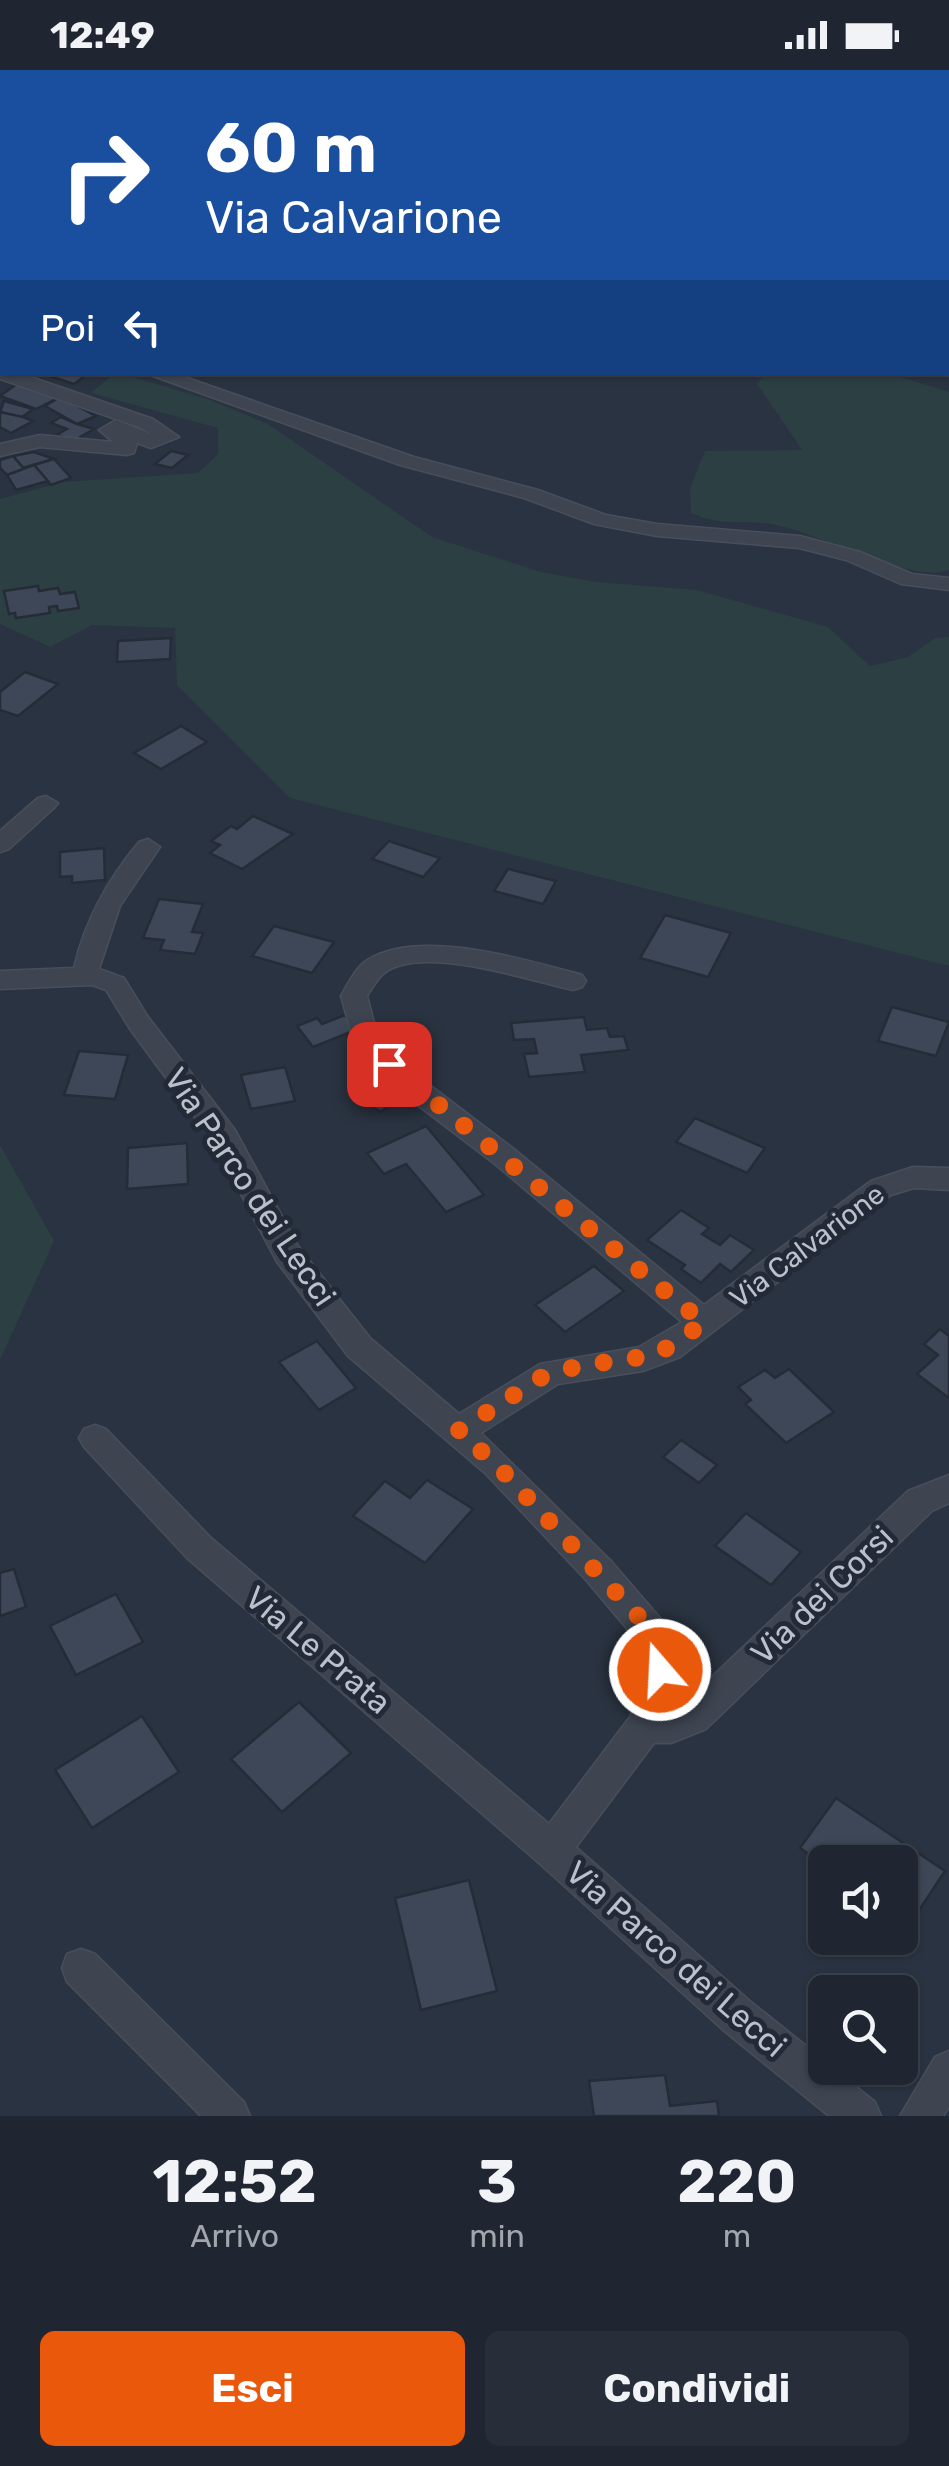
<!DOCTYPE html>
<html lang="it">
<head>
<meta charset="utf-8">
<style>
	body { margin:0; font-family:Rubik,sans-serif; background:#282e39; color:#f1f3f6; height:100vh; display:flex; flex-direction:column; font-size:38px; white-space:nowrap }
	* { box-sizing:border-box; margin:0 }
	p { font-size:32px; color:#a2a5ab }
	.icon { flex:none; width:55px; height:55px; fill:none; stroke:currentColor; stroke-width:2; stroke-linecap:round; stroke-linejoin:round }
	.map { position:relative; height:2046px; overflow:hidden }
	.details { display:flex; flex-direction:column; background:#202631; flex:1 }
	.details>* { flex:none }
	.banner { position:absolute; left:0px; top:0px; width:950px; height:305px; box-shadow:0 2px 8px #0004,0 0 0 2px #3d434d; background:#1a4fa0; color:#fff; overflow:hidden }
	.controls { position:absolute; left:808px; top:1775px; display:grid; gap:20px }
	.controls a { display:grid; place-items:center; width:110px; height:110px; border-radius:15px; background:#202631; box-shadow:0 2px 8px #0004,0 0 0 2px #3d434d; font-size:50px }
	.pin { position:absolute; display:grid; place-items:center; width:85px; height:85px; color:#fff; margin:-42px; border-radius:20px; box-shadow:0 5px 15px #0006 }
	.me { position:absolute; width:110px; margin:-55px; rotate:341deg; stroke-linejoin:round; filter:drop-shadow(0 0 8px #0008) }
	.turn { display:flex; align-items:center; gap:35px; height:210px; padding:0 40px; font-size:45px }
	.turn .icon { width:130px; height:130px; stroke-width:2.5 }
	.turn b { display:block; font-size:70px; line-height:85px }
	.then { display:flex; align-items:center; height:95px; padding:0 40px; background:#0003; gap:20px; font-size:38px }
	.eta { display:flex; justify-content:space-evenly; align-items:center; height:170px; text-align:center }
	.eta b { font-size:60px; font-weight:700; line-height:70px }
	.action { display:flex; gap:20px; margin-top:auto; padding:20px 40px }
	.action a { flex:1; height:115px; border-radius:15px; background:#ea580c; color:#fff; font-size:40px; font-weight:700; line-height:115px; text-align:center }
	.action a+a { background:#282e39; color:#f1f3f6 }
	.status { display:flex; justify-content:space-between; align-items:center; height:70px; padding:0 50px; background:#202631; direction:ltr }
	.status svg { height:28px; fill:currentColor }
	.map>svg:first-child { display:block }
</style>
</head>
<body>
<div class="status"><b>12:49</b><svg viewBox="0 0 49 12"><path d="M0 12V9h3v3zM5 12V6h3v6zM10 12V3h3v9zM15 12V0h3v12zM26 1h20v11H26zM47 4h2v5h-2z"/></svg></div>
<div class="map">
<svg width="949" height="2046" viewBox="0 0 949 2046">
	<rect width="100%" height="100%" fill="#2a3341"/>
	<!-- green -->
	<g fill="#2c3f42">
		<polygon points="116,302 210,330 268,354 432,467 541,502 596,512 697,520 828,557 870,596 908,587 935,568 949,567 949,896 290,728 177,615 175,558 92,555 50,577 0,554 0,429 63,412 198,403 218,384 218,358 91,323"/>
		<path d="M765,303H888L949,322V500C910,514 819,463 776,455C746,449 720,457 691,443L690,418L705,381L802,380L757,314Z"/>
		<polygon points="0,1075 54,1171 0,1290"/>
	</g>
	<!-- building -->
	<g fill="#3d4757" stroke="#252c38" stroke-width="2.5">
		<polygon points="37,302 90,302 74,314"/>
		<polygon points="18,313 60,327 36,339 0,326"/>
		<polygon points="60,327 96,346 77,354 45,336"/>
		<polygon points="4,331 33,339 21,348 0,342"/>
		<polygon points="0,342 23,347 33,351 11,363 0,357"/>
		<polygon points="61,347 77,354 94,359 75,370 56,365 67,359 51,353"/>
		<polygon points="171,381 188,385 172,398 155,394"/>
		<polygon points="34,382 54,389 23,398 13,386"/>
		<polygon points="13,386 25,400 7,405 0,398 0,390"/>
		<polygon points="54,389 71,408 51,415 34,395"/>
		<polygon points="34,395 48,411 16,420 7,405"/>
		<polygon points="38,516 39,521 58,518 60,524 75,522 79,538 58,541 57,536 49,537 50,543 16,548 15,543 9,544 4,521"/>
		<polygon points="171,568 170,589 117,592 118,571"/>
		<polygon points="25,602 58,614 18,646 0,640 0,622"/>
		<polygon points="181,656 207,672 161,699 134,683"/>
		<polygon points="253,746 293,764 242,799 210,783 220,775 211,771 231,756 237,759"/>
		<polygon points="389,771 440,788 423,807 372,789"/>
		<polygon points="104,778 105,810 72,813 72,806 60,807 60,782"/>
		<polygon points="508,799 556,811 543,834 494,821"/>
		<polygon points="159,829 203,834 192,862 203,863 195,884 160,880 164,870 143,868"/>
		<polygon points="665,845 731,863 708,907 640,888"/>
		<polygon points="274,856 334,872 312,903 252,886"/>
		<polygon points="892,937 949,952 936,986 878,971"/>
		<polygon points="345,945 356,960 313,977 297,956 317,948 322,954"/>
		<polygon points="584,947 587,960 607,958 610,967 624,966 628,980 581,985 585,1002 529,1007 524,984 537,983 534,969 514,970 511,953"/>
		<polygon points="79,981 128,985 115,1029 64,1025"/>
		<polygon points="285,997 295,1031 251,1039 241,1005"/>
		<polygon points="375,1004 405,1022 381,1042 350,1024"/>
		<polygon points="695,1048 765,1078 747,1103 676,1072"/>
		<polygon points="426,1056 484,1125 446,1142 406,1094 384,1104 367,1083"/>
		<polygon points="187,1073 188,1114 127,1119 128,1078"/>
		<polygon points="681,1140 709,1158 702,1164 720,1175 730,1165 754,1180 731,1202 720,1194 701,1213 681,1199 685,1195 647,1170"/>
		<polygon points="594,1196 624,1221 565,1262 535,1235"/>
		<polygon points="940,1259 949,1266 949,1328 917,1304 938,1285 924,1274"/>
		<polygon points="317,1271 356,1318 319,1340 279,1292"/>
		<polygon points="789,1299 834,1342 786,1373 745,1334 751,1330 738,1317 765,1300 775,1308"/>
		<polygon points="681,1370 717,1395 699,1413 663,1387"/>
		<polygon points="427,1410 473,1439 425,1493 353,1446 385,1411 410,1428"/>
		<polygon points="746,1443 801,1482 771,1515 715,1476"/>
		<polygon points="14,1499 26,1537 0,1546 0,1503"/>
		<polygon points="116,1524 143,1572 76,1605 50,1556"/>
		<polygon points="299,1632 351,1683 282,1742 231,1689"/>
		<polygon points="142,1646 179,1702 92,1758 55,1700"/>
		<polygon points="836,1728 945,1801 910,1854 900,1847 900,1792 825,1795 800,1778"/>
		<polygon points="469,1810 497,1921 421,1940 395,1828"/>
		<polygon points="665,2005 670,2036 717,2031 719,2046 594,2046 589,2011"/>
	</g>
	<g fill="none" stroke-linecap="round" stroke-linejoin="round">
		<!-- street casing -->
		<g stroke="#484e5a" stroke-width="3">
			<g id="street">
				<polygon points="620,0 636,0 637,2 621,2"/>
				<rect x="0" y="263" width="2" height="10"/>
				<polygon points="0,297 2,302 16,302 153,349 179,367 151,378 137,373 134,383 127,385 40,377 0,386 0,374 40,365 113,372 99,360 116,350 153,365 139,357 0,309"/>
				<polygon points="142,302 170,302 414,387 538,420 606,445 657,454 800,466 860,482 912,504 949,508 949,520 901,514 846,490 799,478 657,466 594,454 524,428 400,395"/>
				<polygon points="46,726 58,733 54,738 9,779 0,782 0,761 38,728"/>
				<path d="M148,769L160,777L120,836L99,899L124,908L148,947L235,1060L298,1176L370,1268L459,1344L540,1294L639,1277L682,1252L495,1094L403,1024L356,979L341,926C348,914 356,896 369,889C421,858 527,890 582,905L586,911L582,917L573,920C528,910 427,876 387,901C378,907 372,918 367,926L378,968L423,1010L515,1080L704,1235L871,1111L913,1097L949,1098V1120L914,1118L891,1125L680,1287L643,1301L558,1314L481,1363L610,1490L660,1548L676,1600L668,1641L680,1637L908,1421L949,1405V1433L932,1441L706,1659L671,1673H654L576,1777L751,1932L825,1991V1998H833L875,2032L881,2046H829L723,1960L539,1793L187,1488L84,1377L79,1368L84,1359L95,1355L106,1359L211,1468L549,1754L630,1647L640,1619L642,1600L633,1566L586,1510L485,1403L348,1286L277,1192L214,1073L130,959L106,920L92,915L0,919V901L74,898C85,850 108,809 139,772Z"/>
				<polygon points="81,1879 95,1884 244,2032 250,2046 201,2046 67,1912 62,1898 67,1884"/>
				<polygon points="949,1981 949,2037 943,2046 900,2046 935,1987"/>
			</g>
		</g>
		<!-- street -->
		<use href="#street" fill="#3e4551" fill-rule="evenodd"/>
	</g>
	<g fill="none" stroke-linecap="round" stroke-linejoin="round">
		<!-- route -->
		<polyline stroke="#ea580c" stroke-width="18" stroke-dasharray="0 32.4" points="389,994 704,1253 656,1285 578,1296 542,1307 458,1361 496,1394 639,1547 654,1570 660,1600"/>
	</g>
	<g text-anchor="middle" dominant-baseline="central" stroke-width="10" stroke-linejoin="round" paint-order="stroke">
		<!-- street labels -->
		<g font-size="28" fill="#bbc1cb" stroke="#232a37">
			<text transform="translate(807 1176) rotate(-37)">Via Calvarione</text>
		</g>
		<!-- near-street labels -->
		<g font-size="32" fill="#bbc1cb" stroke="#232a37">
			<text transform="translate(250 1117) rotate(56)">Via Parco dei Lecci</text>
			<text transform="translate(822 1525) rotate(-44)">Via dei Corsi</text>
			<text transform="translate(318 1580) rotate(40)">Via Le Prata</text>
			<text transform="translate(676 1889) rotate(41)">Via Parco dei Lecci</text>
		</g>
	</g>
</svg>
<div class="controls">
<a><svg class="icon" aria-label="sound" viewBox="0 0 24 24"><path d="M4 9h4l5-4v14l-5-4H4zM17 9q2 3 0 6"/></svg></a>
<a><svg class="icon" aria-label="search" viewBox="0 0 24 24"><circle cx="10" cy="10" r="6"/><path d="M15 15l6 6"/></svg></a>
</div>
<div class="pin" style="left:389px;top:994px;background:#d93025"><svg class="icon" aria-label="arrive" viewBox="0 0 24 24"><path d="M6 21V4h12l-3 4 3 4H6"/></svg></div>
<svg class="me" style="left:660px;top:1600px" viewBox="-20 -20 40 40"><circle r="17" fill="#ea580c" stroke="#fff" stroke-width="3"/><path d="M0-11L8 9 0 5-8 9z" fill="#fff"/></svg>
<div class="banner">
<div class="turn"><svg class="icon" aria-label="right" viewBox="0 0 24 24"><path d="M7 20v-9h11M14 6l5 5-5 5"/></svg><div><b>60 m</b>Via Calvarione</div></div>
<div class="then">Poi<svg class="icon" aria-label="left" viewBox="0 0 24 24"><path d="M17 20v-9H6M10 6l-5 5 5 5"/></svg></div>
</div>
</div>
<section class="details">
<div class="eta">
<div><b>12:52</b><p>Arrivo</p></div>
<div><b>3</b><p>min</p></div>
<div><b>220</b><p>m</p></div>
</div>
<div class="action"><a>Esci</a><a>Condividi</a></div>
</section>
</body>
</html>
